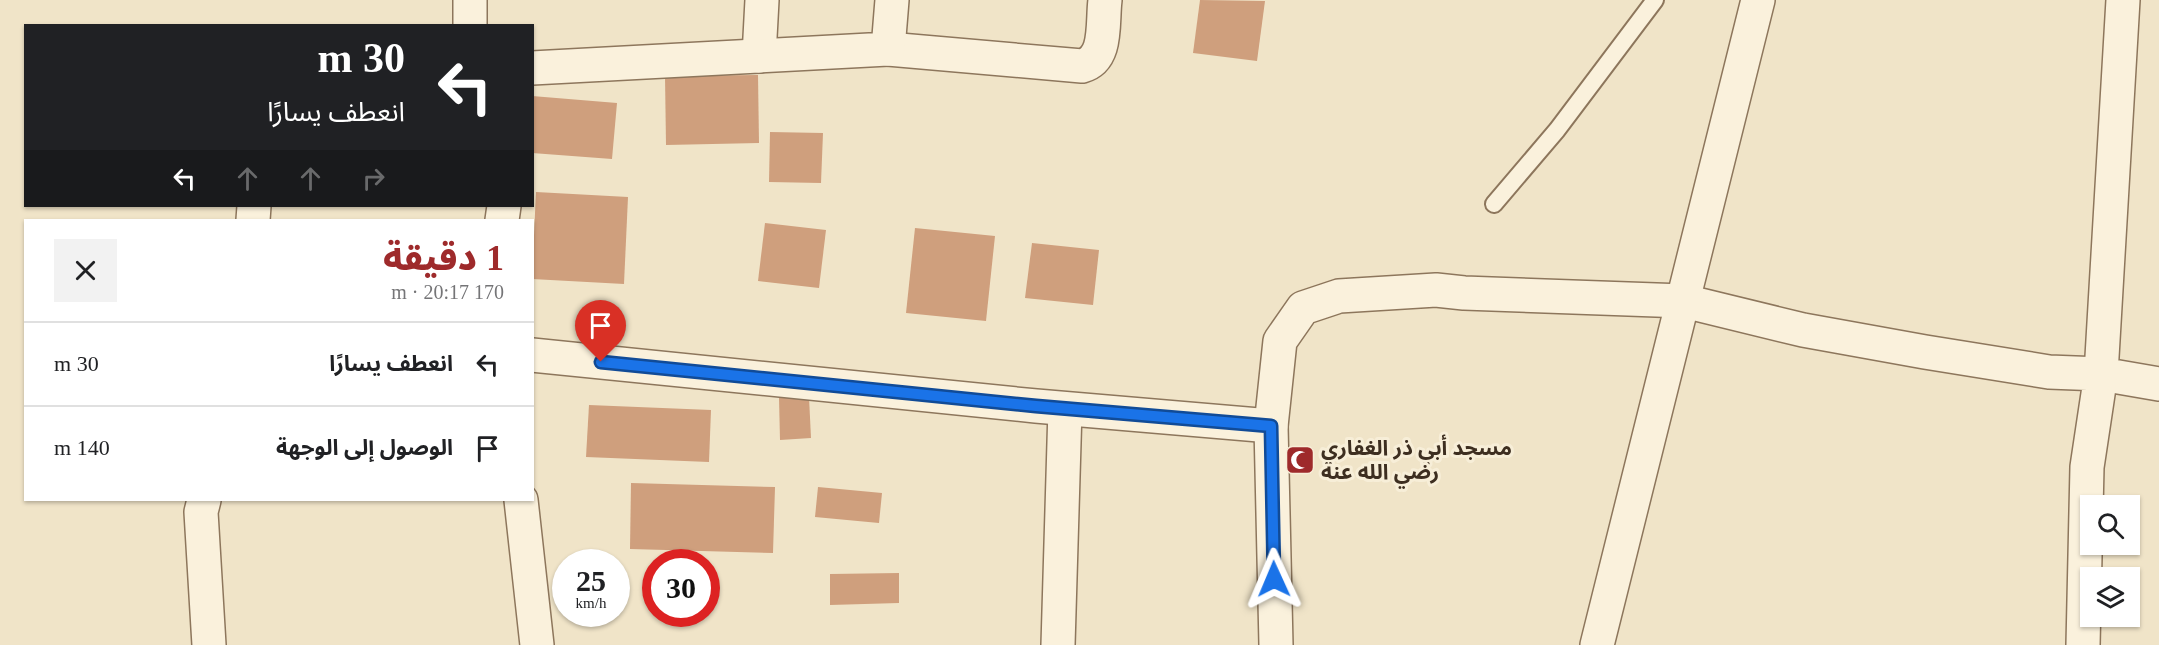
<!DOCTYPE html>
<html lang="ar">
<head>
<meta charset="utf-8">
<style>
	body { margin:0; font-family:"Times New Roman","Noto Sans Arabic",serif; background:#f2f2f2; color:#202124; direction:rtl; height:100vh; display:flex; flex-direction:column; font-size:22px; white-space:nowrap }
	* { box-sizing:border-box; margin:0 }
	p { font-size:20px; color:#757577 }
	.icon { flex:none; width:33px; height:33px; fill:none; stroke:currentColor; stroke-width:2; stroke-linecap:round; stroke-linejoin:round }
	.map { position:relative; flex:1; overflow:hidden; direction:ltr }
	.side { position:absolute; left:24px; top:219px; width:510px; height:282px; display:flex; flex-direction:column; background:#fff; border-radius:0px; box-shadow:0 2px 4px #0004; direction:rtl }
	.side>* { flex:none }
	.top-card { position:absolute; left:24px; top:24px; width:510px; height:183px; border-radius:0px; box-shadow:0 2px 4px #0004; direction:rtl; background:#202124; color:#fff; overflow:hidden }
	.fabs { position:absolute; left:2080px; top:495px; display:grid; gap:12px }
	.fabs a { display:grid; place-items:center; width:60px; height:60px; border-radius:0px; background:#fff; box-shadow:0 2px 4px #0004; font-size:30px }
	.speed { position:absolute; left:552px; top:549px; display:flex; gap:12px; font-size:30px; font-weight:700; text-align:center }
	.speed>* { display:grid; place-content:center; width:78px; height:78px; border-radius:50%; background:#fff; box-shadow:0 2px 4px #0004; line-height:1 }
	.speed small { font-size:15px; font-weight:400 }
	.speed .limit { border:9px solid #d22; background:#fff; color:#111 }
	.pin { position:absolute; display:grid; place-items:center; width:51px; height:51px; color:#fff; margin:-62px -26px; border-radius:50% 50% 50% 0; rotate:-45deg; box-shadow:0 0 6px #0007 }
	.pin .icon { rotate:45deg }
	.me { position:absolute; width:66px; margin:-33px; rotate:359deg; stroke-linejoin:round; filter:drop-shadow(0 0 4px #0008) }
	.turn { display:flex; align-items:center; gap:21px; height:126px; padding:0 30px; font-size:27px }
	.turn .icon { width:78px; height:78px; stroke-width:2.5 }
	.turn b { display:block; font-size:42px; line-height:51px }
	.lanes { display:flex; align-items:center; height:57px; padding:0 30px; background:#0003; justify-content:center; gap:30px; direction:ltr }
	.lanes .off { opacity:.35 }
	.round { display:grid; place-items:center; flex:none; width:63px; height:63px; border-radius:0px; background:#f2f2f2 }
	.headline { display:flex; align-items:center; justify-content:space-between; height:102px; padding:0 30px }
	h1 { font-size:36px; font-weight:800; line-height:45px; color:#9e2a2b }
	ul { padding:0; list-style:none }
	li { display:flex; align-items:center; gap:18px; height:84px; padding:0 30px; border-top:2px solid #e0e0e0 }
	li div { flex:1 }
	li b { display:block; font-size:22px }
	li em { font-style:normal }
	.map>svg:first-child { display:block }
</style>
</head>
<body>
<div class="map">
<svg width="2159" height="645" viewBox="0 0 2159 645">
	<rect width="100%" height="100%" fill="#f0e4c8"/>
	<!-- building -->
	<g fill="#cf9f7d">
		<polygon points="1200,0 1265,1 1257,61 1193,53"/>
		<polygon points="758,75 759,143 666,145 665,76"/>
		<polygon points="532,96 617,103 612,159 532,153"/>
		<polygon points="770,132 823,133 821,183 769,182"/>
		<polygon points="536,192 628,197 624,284 532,279"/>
		<polygon points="765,223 826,230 819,288 758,281"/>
		<polygon points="915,228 995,236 986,321 906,313"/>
		<polygon points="1032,243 1099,250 1093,305 1025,298"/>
		<polygon points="809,397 811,438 780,440 779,398"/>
		<polygon points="589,405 711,410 709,462 586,457"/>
		<polygon points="631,483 775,487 773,553 630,549"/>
		<polygon points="818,487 882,493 879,523 815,517"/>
		<polygon points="899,573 899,603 830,605 830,574"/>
	</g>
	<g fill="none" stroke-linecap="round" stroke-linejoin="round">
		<!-- service casing -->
		<g stroke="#8d765c" stroke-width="20">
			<polyline id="service" points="1494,204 1557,130 1655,0"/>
		</g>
		<!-- minor casing -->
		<g stroke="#8d765c" stroke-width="36">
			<g id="minor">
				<polyline points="2123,0 2101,374 2159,384"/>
				<polyline points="470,26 470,0"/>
				<path d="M888,49L1082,66C1108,59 1102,23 1105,0"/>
				<polyline points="759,56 762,0"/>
				<polyline points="532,68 888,49 892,0"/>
				<polyline points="253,220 254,206"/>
				<polyline points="502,220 504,206"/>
				<polyline points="532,355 1036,406 1271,426"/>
				<polyline points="204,500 201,512 209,645"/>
				<polyline points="521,500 537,645"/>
				<polyline points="1058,645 1065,409"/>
				<polyline points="1276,645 1271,426 1280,341 1303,308 1339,296 1436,290 1464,293 1684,301 1803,330 1925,352 2049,372 2101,374 2087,467 2083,645"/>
			</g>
		</g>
		<!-- tertiary casing -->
		<g stroke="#8d765c" stroke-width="36">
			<polyline id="tertiary" points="1597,645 1758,0"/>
		</g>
		<!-- service -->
		<use href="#service" stroke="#faf1dc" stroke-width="16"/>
		<!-- minor -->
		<use href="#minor" stroke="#faf1dc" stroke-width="33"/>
		<!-- tertiary -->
		<use href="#tertiary" stroke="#faf1dc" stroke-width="33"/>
	</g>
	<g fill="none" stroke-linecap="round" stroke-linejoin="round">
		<!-- route casing -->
		<g stroke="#114b97" stroke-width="15">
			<polyline id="route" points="601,362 1036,406 1271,426 1274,579"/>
		</g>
		<!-- route -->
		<use href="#route" stroke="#1a73e8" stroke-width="10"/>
	</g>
	<!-- icons -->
	<defs>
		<g id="mosque-square" transform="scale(1.5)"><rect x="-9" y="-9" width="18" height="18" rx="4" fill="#9e2a2b" stroke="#f7eed8"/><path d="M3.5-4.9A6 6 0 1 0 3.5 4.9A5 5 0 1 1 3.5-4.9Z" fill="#fff"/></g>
	</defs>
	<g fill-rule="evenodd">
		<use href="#mosque-square" x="1300" y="460"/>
	</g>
	<g text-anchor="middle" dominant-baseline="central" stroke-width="6" stroke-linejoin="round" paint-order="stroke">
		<!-- poi labels -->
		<g font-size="21" font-weight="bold" fill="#3d2e20" stroke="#f7eed8" text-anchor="start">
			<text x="1321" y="448">مسجد أبي ذر الغفاري<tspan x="1321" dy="24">رضي الله عنه</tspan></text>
		</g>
	</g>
</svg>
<div class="fabs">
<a><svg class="icon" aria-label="search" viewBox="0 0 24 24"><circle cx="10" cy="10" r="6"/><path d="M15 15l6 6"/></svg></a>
<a><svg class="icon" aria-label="layers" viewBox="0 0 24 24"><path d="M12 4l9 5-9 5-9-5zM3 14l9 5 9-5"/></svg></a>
</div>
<div class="speed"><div>25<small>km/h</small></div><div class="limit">30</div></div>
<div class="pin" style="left:601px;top:362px;background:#d93025"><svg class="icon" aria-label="arrive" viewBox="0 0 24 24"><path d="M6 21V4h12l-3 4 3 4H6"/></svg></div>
<svg class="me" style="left:1274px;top:579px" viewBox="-20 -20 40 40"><path d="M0-17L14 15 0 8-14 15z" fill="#1a73e8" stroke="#fff" stroke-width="4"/></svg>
<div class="top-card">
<div class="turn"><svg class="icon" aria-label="left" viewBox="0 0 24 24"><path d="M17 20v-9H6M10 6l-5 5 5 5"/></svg><div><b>30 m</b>انعطف يسارًا</div></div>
<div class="lanes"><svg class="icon" aria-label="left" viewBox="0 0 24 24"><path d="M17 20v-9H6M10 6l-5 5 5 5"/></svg><svg class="icon off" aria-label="ahead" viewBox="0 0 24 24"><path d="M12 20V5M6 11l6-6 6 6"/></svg><svg class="icon off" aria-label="ahead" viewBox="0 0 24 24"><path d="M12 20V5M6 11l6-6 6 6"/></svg><svg class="icon off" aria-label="right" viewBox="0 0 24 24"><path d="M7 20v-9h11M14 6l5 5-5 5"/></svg></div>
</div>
<section class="side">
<div class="headline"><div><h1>1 دقيقة</h1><p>170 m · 20:17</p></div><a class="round"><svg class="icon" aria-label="close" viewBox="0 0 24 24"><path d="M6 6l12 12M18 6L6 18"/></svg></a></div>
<ul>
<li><svg class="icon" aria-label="left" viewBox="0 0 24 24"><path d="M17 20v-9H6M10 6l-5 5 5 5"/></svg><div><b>انعطف يسارًا</b></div><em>30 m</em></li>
<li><svg class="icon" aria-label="arrive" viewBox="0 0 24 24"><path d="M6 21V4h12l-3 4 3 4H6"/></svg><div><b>الوصول إلى الوجهة</b></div><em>140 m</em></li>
</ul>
</section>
</div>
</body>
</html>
